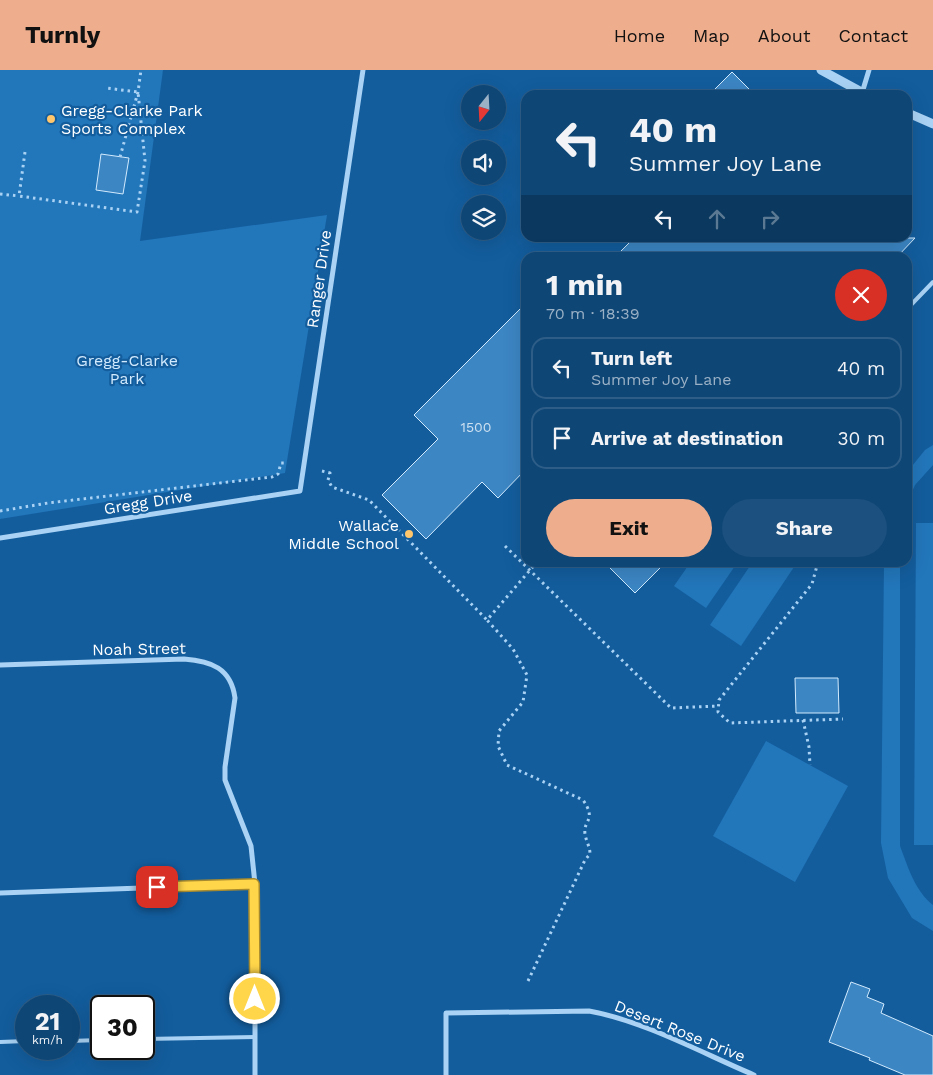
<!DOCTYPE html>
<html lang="en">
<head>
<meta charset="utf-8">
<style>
	body { margin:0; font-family:"Work Sans",sans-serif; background:#1c507e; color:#f1f3f6; height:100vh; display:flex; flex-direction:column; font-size:19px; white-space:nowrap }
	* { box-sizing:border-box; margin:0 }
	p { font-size:16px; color:#9bb1c5 }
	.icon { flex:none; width:28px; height:28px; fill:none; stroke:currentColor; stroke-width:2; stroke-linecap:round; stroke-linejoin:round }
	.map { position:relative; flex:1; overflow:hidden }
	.panel { position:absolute; left:521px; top:182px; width:391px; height:315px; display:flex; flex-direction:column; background:#0e4676; border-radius:15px; box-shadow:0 5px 20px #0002,0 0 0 1px #2e5e88 }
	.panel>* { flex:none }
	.banner { position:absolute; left:521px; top:20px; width:391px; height:152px; border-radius:15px; box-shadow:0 5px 20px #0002,0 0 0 1px #2e5e88; background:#0e4676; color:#f1f3f6; overflow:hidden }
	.needle { width:32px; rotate:198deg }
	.buttons { position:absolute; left:461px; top:15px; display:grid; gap:10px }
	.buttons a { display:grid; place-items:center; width:45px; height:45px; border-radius:50%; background:#0e4676; box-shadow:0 5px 20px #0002,0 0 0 1px #2e5e88; font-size:25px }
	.speed { position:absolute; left:15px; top:925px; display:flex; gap:10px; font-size:25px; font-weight:700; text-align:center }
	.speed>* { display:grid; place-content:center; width:65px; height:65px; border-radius:50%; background:#0e4676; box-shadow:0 5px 20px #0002,0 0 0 1px #2e5e88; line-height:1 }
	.speed small { font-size:12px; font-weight:400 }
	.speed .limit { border:2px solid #111; border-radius:8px; background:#fff; color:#111 }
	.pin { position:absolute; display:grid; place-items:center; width:42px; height:42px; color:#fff; margin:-21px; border-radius:10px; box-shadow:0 2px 8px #0006 }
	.me { position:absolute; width:55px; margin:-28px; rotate:0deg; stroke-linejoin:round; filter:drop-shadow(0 0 4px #0008) }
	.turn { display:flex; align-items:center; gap:18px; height:105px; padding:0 25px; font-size:22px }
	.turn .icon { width:65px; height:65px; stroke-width:2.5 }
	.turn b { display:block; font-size:35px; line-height:42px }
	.lanes { display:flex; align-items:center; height:48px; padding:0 25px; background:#0003; justify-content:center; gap:25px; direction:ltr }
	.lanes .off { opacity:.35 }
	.round { display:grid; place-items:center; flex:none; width:52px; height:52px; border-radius:26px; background:#1c507e }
	.overview { display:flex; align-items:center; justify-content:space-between; height:85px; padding:0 25px }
	h1 { font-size:30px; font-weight:700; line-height:38px }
	.action { display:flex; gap:10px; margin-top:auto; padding:10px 25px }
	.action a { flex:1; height:58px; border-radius:30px; background:#eead8d; color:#111; font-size:20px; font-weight:700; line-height:58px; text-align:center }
	.action a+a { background:#1c507e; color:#f1f3f6 }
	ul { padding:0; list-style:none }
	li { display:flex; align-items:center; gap:15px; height:62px; margin:0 10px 8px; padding:0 15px; border:2px solid #2e5e88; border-radius:15px }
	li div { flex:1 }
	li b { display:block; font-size:19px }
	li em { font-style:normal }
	header { display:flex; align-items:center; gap:30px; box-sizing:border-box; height:70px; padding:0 25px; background:#eead8d; color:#111 }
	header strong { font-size:24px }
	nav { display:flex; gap:28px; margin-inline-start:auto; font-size:18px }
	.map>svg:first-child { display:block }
</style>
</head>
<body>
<header>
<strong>Turnly</strong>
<nav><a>Home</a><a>Map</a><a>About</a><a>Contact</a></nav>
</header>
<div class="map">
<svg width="933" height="1005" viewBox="0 0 933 1005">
	<rect width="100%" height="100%" fill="#135d9d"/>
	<!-- green -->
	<g fill="#2276ba">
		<polygon points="0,0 163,0 140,171 327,145 285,403 0,449"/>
		<polygon points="933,375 933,395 915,415 908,431 908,401 925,380"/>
		<polygon points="916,453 933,453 933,775 914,775"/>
		<path d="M900,492V776C908,797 915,821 933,835V861L912,848L888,808L881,773L884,493Z"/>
		<polygon points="690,493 737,493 706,538 674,516"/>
		<polygon points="752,493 788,493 794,497 741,576 710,555"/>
		<polygon points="766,671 848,716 795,812 713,766"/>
	</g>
	<!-- building -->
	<g fill="#3c86c4" stroke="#d2eafd">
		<polygon points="732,2 755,25 709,25"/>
		<polygon points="101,84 129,88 123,124 96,120"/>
		<polygon points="634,168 915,168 896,188 614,188"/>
		<polygon points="526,233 526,399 498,428 482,412 426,469 382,425 438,369 414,345"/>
		<polygon points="604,492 666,492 635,523"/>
		<polygon points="795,608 838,608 839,643 796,643"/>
		<polygon points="851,912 870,919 867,927 884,934 881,943 933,966 933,1005 905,1005 869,990 870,988 829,972"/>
	</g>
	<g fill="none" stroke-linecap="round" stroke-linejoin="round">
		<!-- path -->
		<g stroke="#a9d2f4" stroke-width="3" stroke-dasharray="2.5 4" stroke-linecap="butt">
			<polyline points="25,82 19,126 137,142 145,91 138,22 106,18"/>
			<polyline points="120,87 138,22 141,0"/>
			<polyline points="0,124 19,126"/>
			<polyline points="322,401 330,403 328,410 332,417 369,430 487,550"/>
			<polyline points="0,441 48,433 272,407 278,404 281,393 286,393"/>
			<polyline points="505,476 671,638 718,636"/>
			<polyline points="818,492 812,514 719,630 718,642 730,653 843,649"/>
			<polyline points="803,650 809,677 810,695"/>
			<path d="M528,911L585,790L590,784C590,777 586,771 585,764C583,750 597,750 583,730L507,695L498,676L499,661L523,632L527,605L513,579L487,550L537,492"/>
		</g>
		<!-- service -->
		<g stroke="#a9d2f4" stroke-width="4">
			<polyline points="908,238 933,212"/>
			<polyline points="144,969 255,967"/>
			<polyline points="69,971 101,970"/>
			<polyline points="0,972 26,971"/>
		</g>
		<!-- minor -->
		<g stroke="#a9d2f4" stroke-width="5">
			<polyline points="862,23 869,0"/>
			<polyline points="0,468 300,421 363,0"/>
			<path d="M0,595L184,589C211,591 231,598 235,628L225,697V710L251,776L255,814V1005"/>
			<polyline points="0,823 255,814"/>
			<path d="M446,1005V943L589,941C644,951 702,983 754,1005"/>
		</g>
		<!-- tertiary -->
		<g stroke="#a9d2f4" stroke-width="9">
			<polyline points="821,0 867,25"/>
			<polyline points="908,43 933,54"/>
		</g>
	</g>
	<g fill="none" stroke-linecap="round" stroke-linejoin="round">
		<!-- route casing -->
		<g stroke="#a68a30" stroke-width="12">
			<polyline id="route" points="157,817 254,814 255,929"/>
		</g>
		<!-- route -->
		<use href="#route" stroke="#ffd54a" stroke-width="9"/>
	</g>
	<!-- markers -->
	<g fill="#ffc66c" stroke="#135d9d" stroke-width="2">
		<circle cx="51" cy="49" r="5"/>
		<circle cx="409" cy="464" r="5"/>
	</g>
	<g text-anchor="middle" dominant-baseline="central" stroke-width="4.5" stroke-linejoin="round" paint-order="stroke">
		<!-- number labels -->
		<g font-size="14" fill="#cee1f0">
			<text x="476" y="357">1500</text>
		</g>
		<!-- poi labels -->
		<g font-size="16" fill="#fff" stroke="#135d9d" text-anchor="start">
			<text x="61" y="40">Gregg-Clarke Park<tspan x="61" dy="18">Sports Complex</tspan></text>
			<text x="399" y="455" text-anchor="end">Wallace<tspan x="399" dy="18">Middle School</tspan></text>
		</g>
		<!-- street labels -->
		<g font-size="16" fill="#fff" stroke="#135d9d">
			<text transform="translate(319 209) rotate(-82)">Ranger Drive</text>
			<text transform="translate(148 432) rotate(-9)">Gregg Drive</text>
			<text transform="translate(139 579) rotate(-1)">Noah Street</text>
			<text transform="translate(680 961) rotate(22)">Desert Rose Drive</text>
		</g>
		<!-- park labels -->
		<g font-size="16" fill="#d2eafd" stroke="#135d9d">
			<text x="127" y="290">Gregg-Clarke<tspan x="127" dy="18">Park</tspan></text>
		</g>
	</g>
</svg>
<div class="buttons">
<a><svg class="needle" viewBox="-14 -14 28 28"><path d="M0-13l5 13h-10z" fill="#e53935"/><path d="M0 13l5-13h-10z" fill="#9bb1c5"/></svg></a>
<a><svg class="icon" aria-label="sound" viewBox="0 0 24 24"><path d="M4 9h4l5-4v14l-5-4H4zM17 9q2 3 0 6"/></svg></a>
<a><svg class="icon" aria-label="layers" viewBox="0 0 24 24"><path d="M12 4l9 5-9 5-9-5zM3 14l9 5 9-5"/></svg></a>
</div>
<div class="speed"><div>21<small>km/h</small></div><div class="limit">30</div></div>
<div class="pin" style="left:157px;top:817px;background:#d93025"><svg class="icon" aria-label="arrive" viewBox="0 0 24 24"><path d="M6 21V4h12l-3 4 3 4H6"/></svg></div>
<svg class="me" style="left:255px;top:929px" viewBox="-20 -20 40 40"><circle r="17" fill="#ffd54a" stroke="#fff" stroke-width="3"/><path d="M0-11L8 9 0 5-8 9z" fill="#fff"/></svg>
<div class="banner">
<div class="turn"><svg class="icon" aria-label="left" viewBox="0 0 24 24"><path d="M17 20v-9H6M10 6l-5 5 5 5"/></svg><div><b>40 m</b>Summer Joy Lane</div></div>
<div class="lanes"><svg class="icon" aria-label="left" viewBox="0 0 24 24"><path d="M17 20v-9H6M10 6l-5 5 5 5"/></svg><svg class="icon off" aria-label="ahead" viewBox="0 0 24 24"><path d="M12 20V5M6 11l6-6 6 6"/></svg><svg class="icon off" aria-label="right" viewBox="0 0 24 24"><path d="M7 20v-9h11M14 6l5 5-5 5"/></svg></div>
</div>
<section class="panel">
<div class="overview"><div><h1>1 min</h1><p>70 m · 18:39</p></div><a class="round" style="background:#d93025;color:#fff"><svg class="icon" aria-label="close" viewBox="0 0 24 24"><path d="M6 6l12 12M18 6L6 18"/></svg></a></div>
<ul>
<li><svg class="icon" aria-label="left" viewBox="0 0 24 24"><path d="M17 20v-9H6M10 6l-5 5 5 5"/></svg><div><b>Turn left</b><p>Summer Joy Lane</p></div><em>40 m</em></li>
<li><svg class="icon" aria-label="arrive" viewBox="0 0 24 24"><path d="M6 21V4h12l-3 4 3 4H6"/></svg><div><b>Arrive at destination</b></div><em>30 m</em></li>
</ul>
<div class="action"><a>Exit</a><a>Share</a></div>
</section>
</div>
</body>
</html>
